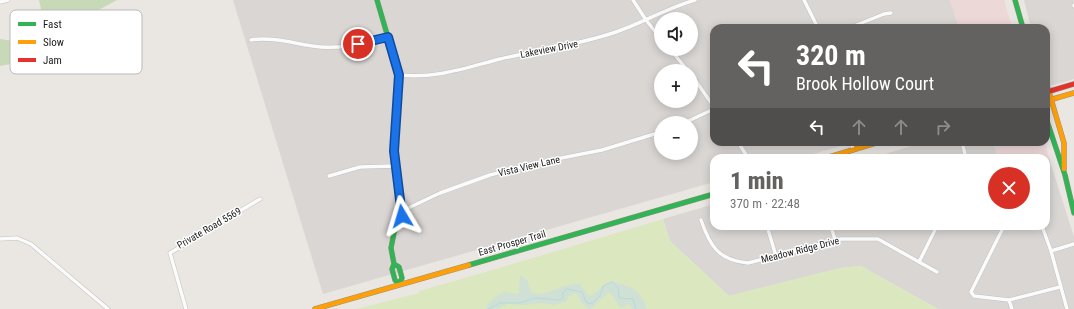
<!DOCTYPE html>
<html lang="en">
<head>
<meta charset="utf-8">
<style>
	body { margin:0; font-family:"Roboto Condensed",sans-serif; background:#f2f2f2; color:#202124; height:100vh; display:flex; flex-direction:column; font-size:15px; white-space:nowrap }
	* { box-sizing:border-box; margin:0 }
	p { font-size:13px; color:#757577 }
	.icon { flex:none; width:22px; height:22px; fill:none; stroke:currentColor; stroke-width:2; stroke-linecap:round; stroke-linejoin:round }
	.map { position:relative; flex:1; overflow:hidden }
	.sheet { position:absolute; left:710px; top:154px; width:340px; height:76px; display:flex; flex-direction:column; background:#fff; border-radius:12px; box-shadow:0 2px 10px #0003 }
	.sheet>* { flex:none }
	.banner { position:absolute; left:710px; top:24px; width:340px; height:122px; border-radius:12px; box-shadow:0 2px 10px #0003; background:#636261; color:#fff; overflow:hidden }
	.tools { position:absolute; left:654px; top:12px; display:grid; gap:8px }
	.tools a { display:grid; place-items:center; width:44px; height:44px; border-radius:50%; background:#fff; box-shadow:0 2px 10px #0003; font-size:20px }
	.pin { position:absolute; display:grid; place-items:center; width:34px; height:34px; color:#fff; margin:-17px; border:2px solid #fff; border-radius:50%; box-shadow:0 1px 4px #0007 }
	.me { position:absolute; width:44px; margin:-22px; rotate:353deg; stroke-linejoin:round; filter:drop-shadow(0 0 3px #0008) }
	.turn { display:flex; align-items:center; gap:14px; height:84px; padding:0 20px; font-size:18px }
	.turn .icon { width:52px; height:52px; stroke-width:2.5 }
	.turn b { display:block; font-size:28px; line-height:34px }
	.lanes { display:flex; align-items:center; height:38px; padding:0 20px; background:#0003; justify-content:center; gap:20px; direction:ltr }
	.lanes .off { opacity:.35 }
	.round { display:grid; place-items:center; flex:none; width:42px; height:42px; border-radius:21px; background:#f2f2f2 }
	.headline { display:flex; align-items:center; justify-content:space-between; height:68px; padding:0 20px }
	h1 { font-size:24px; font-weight:800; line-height:30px; color:#636261 }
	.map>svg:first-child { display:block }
</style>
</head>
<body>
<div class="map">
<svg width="1074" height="309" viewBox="0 0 1074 309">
	<rect width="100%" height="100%" fill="#eae6e2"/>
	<!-- residential -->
	<g fill="#d9d6d4" fill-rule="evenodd">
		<path d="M233,0H950L959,28H714V142H855L799,158H714V182L323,294ZM661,19H691V49H661ZM661,71H691V101H661ZM661,123H691V153H661Z"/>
		<polygon points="1024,0 1074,0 1074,79 1050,86 1046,75 1046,28 1031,28"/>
		<polygon points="926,142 993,142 998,158 871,158"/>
		<polygon points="1049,158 1074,237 1074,309 938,309 861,266 841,268 729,296 670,241 663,219 714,204 714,226 1046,226 1046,159"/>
	</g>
	<!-- commercial -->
	<g fill="#edd8d8">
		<polygon points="950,0 1004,0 1012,28 959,28"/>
		<polygon points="993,142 1045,142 1049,158 998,158"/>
	</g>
	<!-- grass -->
	<path fill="#dbe8bf" d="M663,219L670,241L729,296L841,268L861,266L938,309H356L419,293V291C501,268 579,244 663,219Z"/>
	<!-- forest -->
	<polygon fill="#c7d9b6" points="39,0 117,0 41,41 10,64 0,66 0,39 13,41 41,9"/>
	<!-- wetland -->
	<path fill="#d0e0d4" d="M520,275L527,280L531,292C547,299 564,281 580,284L587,294L590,296C599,293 601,284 612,281C631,287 640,288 647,309H632L629,304L622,308C615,304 615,297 609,292L591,309H588L581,302L576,293L569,296L566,302L553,305L543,303L526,305L507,304L498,309H486C488,302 498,293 506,292C511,292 514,295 519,293Z"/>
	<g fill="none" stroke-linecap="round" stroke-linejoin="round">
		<!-- stream -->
		<polyline stroke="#b4dbde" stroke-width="1" points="488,309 500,303 519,303 535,298 560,300 563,298 563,292 567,289 582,292 586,302 591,304 600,296 603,286 612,282 618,288 619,298 633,299 636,309"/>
		<!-- street casing -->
		<g stroke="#c2c1bf" stroke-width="4.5">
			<g id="street">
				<polyline points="633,0 646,20 661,39"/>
				<polyline points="804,0 818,28"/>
				<polyline points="0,2 8,0"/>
				<polyline points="1074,6 1074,5"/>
				<polyline points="849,28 884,14 891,13"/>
				<path d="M251,40C273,36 298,45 321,47C344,49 366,42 388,37"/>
				<polyline points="670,49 688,71"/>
				<polyline points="691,74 714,107"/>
				<path d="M399,75C435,79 465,68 500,59C539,50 578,45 616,32C643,23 667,8 695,0"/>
				<polyline points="684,123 714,109"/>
				<polyline points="738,142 748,158"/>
				<polyline points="851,142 853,149"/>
				<polyline points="962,142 966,158"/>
				<polyline points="329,176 360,167 395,166"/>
				<polyline points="402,211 440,193 490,175 536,163 602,150 661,132"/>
				<path d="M701,220C710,246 718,260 748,263L841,239H878L937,272"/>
				<polyline points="767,226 776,256"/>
				<polyline points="831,226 835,240"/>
				<polyline points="1004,226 971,292 974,296 1009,300 1060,287"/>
				<polyline points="1042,226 1051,251"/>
				<polyline points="0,239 17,238 31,244 108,309"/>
				<polyline points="919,262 937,226"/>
				<polyline points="1009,300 1012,309"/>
				<polyline points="186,309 170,253 260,199"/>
				<polyline points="1067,309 1051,251 1074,244"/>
			</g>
		</g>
		<!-- fast casing -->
		<g stroke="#94927b" stroke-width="5.5">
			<g id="fast">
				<polyline points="377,0 399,75 394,151 402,213 394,233 391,248 394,264 392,269 395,280 399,284 402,278 399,267 394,264"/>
				<polyline points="1015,0 1023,28"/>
				<polyline points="1046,118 1065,175 1074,213"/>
				<polyline points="469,265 714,194"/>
			</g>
		</g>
		<!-- slow casing -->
		<g stroke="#94927b" stroke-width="5.5">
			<g id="slow">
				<polyline points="1046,82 1064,143 1064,169"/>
				<polyline points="1046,101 1074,93"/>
				<polyline points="826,158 879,142"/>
				<polyline points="315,309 469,265"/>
			</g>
		</g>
		<!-- jam casing -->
		<g stroke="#94927b" stroke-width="5.5">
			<polyline id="jam" points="1047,92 1074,84"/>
		</g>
		<!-- street -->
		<use href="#street" stroke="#fcfbfb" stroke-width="3.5"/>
		<!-- fast -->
		<use href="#fast" stroke="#30b455" stroke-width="4.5"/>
		<!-- slow -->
		<use href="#slow" stroke="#ff9f0a" stroke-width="4.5"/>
		<!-- jam -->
		<use href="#jam" stroke="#e5322d" stroke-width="4.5"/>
	</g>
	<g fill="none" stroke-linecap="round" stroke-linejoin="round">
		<!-- route casing -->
		<g stroke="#114b97" stroke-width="10">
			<polyline id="route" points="358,44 388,37 399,75 394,151 402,216"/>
		</g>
		<!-- route -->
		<use href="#route" stroke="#1a73e8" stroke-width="7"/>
	</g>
	<g text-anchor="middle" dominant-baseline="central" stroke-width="3" stroke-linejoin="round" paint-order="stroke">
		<!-- street labels -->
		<g font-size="10" fill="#1b1b1b" stroke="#fff">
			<text transform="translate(549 49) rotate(-11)">Lakeview Drive</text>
			<text transform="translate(529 166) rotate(-13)">Vista View Lane</text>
			<text transform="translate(209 228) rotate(-30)">Private Road 5569</text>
			<text transform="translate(512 243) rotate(-16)">East Prosper Trail</text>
			<text transform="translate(800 250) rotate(-14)">Meadow Ridge Drive</text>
		</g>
	</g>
	<!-- legend -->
	<rect x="10" y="10" width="132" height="64" rx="6" fill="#fff" stroke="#bbb" stroke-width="1"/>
	<rect x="18" y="22" width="18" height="4" fill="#30b455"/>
	<rect x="18" y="40" width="18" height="4" fill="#ff9f0a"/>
	<rect x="18" y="58" width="18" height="4" fill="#e5322d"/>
	<g font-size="11" fill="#1b1b1b">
		<text x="43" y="28">Fast</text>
		<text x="43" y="46">Slow</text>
		<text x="43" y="64">Jam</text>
	</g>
</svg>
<div class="tools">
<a><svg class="icon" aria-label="sound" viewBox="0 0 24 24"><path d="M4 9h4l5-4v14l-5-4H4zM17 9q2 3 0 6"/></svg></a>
<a>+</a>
<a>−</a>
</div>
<div class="pin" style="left:358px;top:44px;background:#d93025"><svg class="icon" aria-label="arrive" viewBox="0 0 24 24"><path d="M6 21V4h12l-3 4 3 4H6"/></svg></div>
<svg class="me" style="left:402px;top:216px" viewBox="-20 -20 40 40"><path d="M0-17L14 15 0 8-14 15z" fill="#1a73e8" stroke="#fff" stroke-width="4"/></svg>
<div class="banner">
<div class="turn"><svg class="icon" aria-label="left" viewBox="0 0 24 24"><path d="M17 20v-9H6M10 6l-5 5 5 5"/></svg><div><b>320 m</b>Brook Hollow Court</div></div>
<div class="lanes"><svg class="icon" aria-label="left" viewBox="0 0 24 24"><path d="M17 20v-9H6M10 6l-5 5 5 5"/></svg><svg class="icon off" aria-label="ahead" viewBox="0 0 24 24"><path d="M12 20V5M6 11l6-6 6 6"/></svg><svg class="icon off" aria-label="ahead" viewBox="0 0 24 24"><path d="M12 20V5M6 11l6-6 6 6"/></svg><svg class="icon off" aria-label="right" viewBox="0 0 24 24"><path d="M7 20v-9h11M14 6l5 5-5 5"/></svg></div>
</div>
<section class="sheet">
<div class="headline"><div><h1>1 min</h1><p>370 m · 22:48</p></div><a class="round" style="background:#d93025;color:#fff"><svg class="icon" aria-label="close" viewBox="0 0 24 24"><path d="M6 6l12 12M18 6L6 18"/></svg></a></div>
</section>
</div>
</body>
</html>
